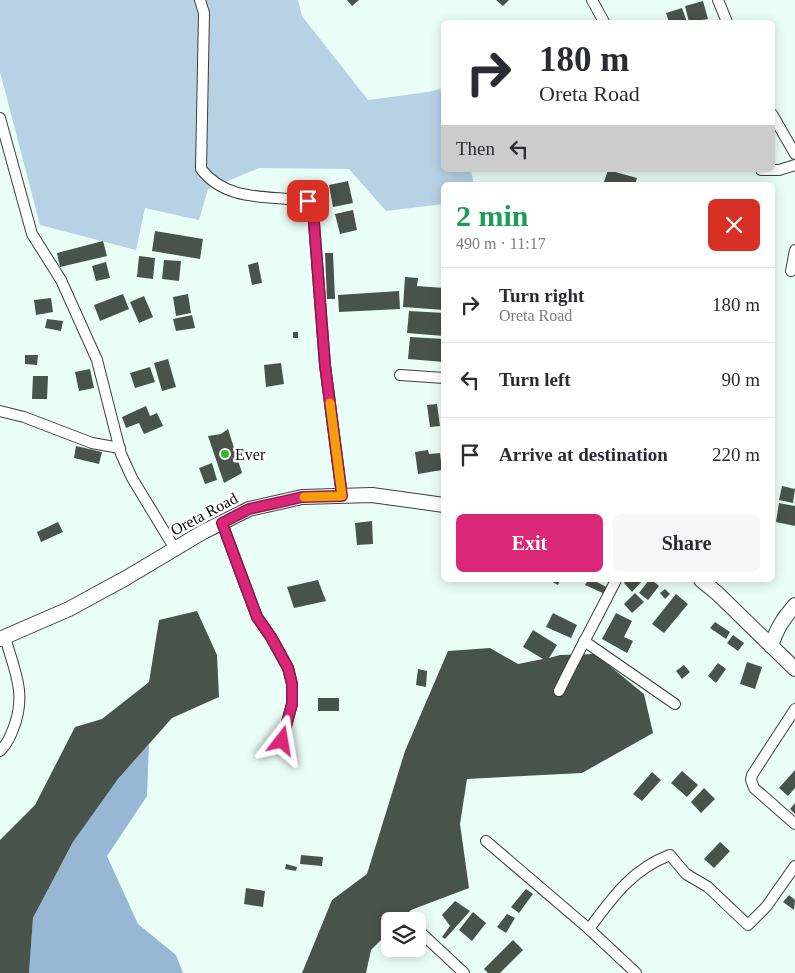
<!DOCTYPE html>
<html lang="en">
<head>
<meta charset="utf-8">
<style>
	body { margin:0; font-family:"Times New Roman",serif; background:#f7f7f7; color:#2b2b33; height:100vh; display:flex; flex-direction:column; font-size:19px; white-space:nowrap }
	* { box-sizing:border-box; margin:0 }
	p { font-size:16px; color:#7c7c81 }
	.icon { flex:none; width:28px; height:28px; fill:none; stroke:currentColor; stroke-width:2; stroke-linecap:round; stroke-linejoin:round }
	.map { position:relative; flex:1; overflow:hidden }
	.details { position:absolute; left:441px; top:182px; width:334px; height:400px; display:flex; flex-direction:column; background:#fff; border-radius:8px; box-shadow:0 2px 12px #0003 }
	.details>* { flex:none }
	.guide { position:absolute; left:441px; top:20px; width:334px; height:152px; border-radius:8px; box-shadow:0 2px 12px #0003; background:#fff; color:#2b2b33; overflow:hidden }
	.controls { position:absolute; left:381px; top:912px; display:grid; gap:10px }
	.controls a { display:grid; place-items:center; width:45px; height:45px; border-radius:8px; background:#fff; box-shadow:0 2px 12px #0003; font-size:25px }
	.pin { position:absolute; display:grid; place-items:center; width:42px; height:42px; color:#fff; margin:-21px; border-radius:10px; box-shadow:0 2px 8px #0006 }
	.me { position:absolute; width:55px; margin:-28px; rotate:14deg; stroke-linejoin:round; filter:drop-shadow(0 0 4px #0008) }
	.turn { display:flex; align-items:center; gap:18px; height:105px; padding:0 15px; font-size:22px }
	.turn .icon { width:65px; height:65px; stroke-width:2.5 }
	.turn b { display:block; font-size:35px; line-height:42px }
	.then { display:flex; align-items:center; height:48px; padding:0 15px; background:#0003; gap:10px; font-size:19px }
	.round { display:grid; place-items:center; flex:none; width:52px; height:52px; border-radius:8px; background:#f7f7f7 }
	.headline { display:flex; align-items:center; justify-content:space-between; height:85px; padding:0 15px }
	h1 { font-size:30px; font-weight:700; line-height:38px; color:#1e9e55 }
	.action { display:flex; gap:10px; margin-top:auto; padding:10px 15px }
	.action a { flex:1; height:58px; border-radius:8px; background:#db2777; color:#fff; font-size:20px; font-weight:700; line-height:58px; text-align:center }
	.action a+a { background:#f7f7f7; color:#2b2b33 }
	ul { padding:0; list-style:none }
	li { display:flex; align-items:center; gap:15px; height:75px; padding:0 15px; border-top:1px solid #e1e1e2 }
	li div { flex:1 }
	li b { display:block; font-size:19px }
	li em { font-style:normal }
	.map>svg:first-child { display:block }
</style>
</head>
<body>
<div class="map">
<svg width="795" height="973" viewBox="0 0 795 973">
	<rect width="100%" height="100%" fill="#eafef8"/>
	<!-- green -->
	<polygon fill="#b7d2e5" points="0,0 298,0 302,16 368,100 428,92 444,88 444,170 471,170 474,185 444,185 444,204 386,211 349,169 259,168 208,189 199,220 145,208 136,250 40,225 0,72"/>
	<!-- forest -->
	<polygon fill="#97b7d4" points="149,744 147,796 107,856 138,924 176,955 183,973 29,973 33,918 73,842 118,779"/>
	<!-- building -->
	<g fill="#48534b">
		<polygon points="347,0 359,0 352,6"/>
		<polygon points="496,0 509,0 503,6"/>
		<polygon points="703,1 708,19 689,22 685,6"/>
		<polygon points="682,8 687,22 669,22 666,13"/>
		<polygon points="608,170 637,178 635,185 603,185"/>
		<polygon points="348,181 353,203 333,207 329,185"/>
		<polygon points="353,210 357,230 340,234 335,214"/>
		<polygon points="155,231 203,239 200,259 152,251"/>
		<polygon points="103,241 107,256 60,267 57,253"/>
		<polygon points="325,253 333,253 335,299 327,299"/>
		<polygon points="139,256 155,258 153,279 137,277"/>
		<polygon points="164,260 181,261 179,281 162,279"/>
		<polygon points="106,262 110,278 96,281 92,266"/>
		<polygon points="258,262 262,283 252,285 248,265"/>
		<polygon points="405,277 418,278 417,286 444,288 444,310 403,307"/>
		<polygon points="399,291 400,309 339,312 338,295"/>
		<polygon points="123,294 129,309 100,321 94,305"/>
		<polygon points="188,294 191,313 176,316 173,297"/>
		<polygon points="144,296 153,317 139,323 130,302"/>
		<polygon points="51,298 53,312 36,315 34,300"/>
		<polygon points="409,311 444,313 444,336 407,333"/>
		<polygon points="192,315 195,328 176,331 173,319"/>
		<polygon points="47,319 63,321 61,331 45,328"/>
		<rect x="293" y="332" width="5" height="6"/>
		<polygon points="410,337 444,339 444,362 408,359"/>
		<polygon points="25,355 38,355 37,365 25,364"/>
		<polygon points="168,359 176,387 162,391 154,363"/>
		<polygon points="281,363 284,384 266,387 264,365"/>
		<polygon points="150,367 155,382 135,388 130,373"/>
		<polygon points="90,369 94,388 79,391 75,372"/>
		<polygon points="33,376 48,376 47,399 32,399"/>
		<polygon points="437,404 440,426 430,427 427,405"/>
		<polygon points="146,406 150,416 157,413 163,426 144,434 139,423 126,428 122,417"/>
		<polygon points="228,429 242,473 224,483 208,436 221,434"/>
		<polygon points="76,446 102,452 99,464 74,458"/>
		<polygon points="428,450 429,454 440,453 442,470 418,474 415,452"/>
		<polygon points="212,463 217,480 205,484 199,468"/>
		<polygon points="782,486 795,489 793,503 779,500"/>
		<polygon points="779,503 795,506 795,526 776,522"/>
		<polygon points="372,521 373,544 357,545 355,523"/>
		<polygon points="58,522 63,532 41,542 37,532"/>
		<polygon points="318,580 326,601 294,608 287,587"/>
		<polygon points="549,580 560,580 558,585"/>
		<polygon points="588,580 598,580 597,582 608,588 605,594 585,585"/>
		<polygon points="627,580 643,580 632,592 624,583"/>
		<polygon points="649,580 652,580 659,586 648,600 639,593"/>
		<polygon points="665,589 670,594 665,599 660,593"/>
		<polygon points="635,593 644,602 632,613 624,604"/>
		<polygon points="676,594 688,604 664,633 652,624"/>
		<polygon points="197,611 217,655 219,697 172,718 118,779 73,842 33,918 29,973 0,973 0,840 35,805 75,727 102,719 149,682 159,620"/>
		<polygon points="553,613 577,625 571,638 546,627"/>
		<polygon points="616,613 632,621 624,637 633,641 627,653 602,639"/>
		<polygon points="715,622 730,632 726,639 710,628"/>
		<polygon points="533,630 557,645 549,658 560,655 595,654 644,694 653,733 582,773 467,779 460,824 469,888 411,910 400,921 390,921 390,931 371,950 366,973 302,973 332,900 367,874 405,751 448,651 490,648 518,664 543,659 523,647"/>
		<polygon points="733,635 744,643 738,651 727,643"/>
		<polygon points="747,662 762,667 755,689 740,684"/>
		<polygon points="718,663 726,669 716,683 708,676"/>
		<polygon points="684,665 690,672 682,679 676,671"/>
		<polygon points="418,669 427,671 426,687 416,685"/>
		<rect x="318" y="698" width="21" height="13"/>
		<polygon points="795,770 795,788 788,796 779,788"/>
		<polygon points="682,771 698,785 687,797 671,783"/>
		<polygon points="652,772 661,780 642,801 633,794"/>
		<polygon points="704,788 715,799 701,813 691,802"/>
		<polygon points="795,803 795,814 790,809"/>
		<polygon points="720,842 730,851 714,868 704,859"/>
		<polygon points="301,855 323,857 322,866 300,864"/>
		<polygon points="286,864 297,867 296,871 285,869"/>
		<polygon points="246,888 265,891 263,907 244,904"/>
		<polygon points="526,889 533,894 519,913 511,907"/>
		<polygon points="789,895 795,900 794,910 783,902"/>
		<polygon points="455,901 470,911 445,939 442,937 450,926 442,915"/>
		<polygon points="473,912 486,923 472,941 459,930"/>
		<polygon points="507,914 515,918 506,933 497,927"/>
		<polygon points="513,940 523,950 500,973 488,973 484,969"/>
	</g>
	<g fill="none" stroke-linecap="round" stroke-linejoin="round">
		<!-- minor casing -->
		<g stroke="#3e3e3e" stroke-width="12">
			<g id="minor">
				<path d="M200,0L204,13L201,169C227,203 270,195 308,201L313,210L325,365L342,496"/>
				<polyline points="592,0 604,22"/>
				<polyline points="718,0 727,22"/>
				<polyline points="772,114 795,154"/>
				<polyline points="0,118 32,234 61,280 97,360 121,454 132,478 175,549"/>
				<polyline points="761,170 779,170 795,165"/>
				<polyline points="791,271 795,250"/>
				<polyline points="400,375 444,378"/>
				<polyline points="0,411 24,417 92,443 120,448"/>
				<polyline points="222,523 257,617 271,637 288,668 292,684 292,704 282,741"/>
				<polyline points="584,641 675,704"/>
				<path d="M559,691C577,654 597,618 616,580"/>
				<polyline points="795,709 752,775 751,780 754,788 795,824"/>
				<path d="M0,751C8,743 11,735 15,724C26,691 14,670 5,637"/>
				<polyline points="486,841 589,929 636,973"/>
				<path d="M589,929C612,898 632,869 670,855L686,874L708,887L748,925L766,907L795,866"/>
				<polyline points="418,930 464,973"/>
			</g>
		</g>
		<!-- tertiary casing -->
		<g stroke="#3e3e3e" stroke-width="16">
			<g id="tertiary">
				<polyline points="701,580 717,593 795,669"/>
				<polyline points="0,639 69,609 126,578 203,532 249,509 302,497 372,495 444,505"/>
				<path d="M771,646C777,628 783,619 795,605"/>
			</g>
		</g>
		<!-- minor -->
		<use href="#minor" stroke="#fff" stroke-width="10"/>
		<!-- tertiary -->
		<use href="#tertiary" stroke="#fff" stroke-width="14"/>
	</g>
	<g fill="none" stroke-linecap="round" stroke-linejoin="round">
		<!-- route casing -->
		<g stroke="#8e194d" stroke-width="12">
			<polyline id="route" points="282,741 292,704 292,684 288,668 271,637 257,617 222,523 249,509 285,501 302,497 342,496 325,365 313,210 308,201"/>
		</g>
		<!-- route -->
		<use href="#route" stroke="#db2777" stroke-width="9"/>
		<!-- slow -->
		<polyline stroke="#f59e0b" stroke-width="9" points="304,497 342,496 330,403"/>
	</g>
	<!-- markers -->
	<circle fill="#3db02d" stroke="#fff" stroke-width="2" cx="225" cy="454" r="5"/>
	<g text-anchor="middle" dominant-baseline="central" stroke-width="5" stroke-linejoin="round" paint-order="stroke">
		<!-- poi labels -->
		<g font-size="16" fill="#0b0b0b" stroke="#fff" text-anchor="start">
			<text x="235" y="454">Ever</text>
		</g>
		<!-- street labels -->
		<g font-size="16" fill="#0b0b0b" stroke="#fff">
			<text transform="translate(204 514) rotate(-28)">Oreta Road</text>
		</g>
	</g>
</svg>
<div class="controls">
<a><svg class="icon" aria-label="layers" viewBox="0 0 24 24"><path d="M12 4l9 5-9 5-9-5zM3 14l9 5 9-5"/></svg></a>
</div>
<div class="pin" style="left:308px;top:201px;background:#d93025"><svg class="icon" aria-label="arrive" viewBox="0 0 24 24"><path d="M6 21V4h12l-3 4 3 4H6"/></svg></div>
<svg class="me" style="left:282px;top:741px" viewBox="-20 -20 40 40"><path d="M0-17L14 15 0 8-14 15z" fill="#db2777" stroke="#fff" stroke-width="4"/></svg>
<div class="guide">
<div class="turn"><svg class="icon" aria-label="right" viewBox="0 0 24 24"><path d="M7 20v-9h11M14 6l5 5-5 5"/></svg><div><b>180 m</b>Oreta Road</div></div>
<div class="then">Then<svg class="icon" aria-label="left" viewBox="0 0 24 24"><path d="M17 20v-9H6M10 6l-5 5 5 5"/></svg></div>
</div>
<section class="details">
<div class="headline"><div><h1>2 min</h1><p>490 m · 11:17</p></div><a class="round" style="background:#d93025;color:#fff"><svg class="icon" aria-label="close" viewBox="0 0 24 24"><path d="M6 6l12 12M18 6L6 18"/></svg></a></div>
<ul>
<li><svg class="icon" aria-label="right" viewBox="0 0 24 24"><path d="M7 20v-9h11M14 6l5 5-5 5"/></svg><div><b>Turn right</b><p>Oreta Road</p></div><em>180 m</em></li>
<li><svg class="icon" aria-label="left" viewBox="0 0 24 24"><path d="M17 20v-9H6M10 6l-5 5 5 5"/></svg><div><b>Turn left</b></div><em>90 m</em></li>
<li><svg class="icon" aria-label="arrive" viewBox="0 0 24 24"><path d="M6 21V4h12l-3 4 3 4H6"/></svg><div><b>Arrive at destination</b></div><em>220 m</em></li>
</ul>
<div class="action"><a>Exit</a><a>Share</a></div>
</section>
</div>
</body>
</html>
